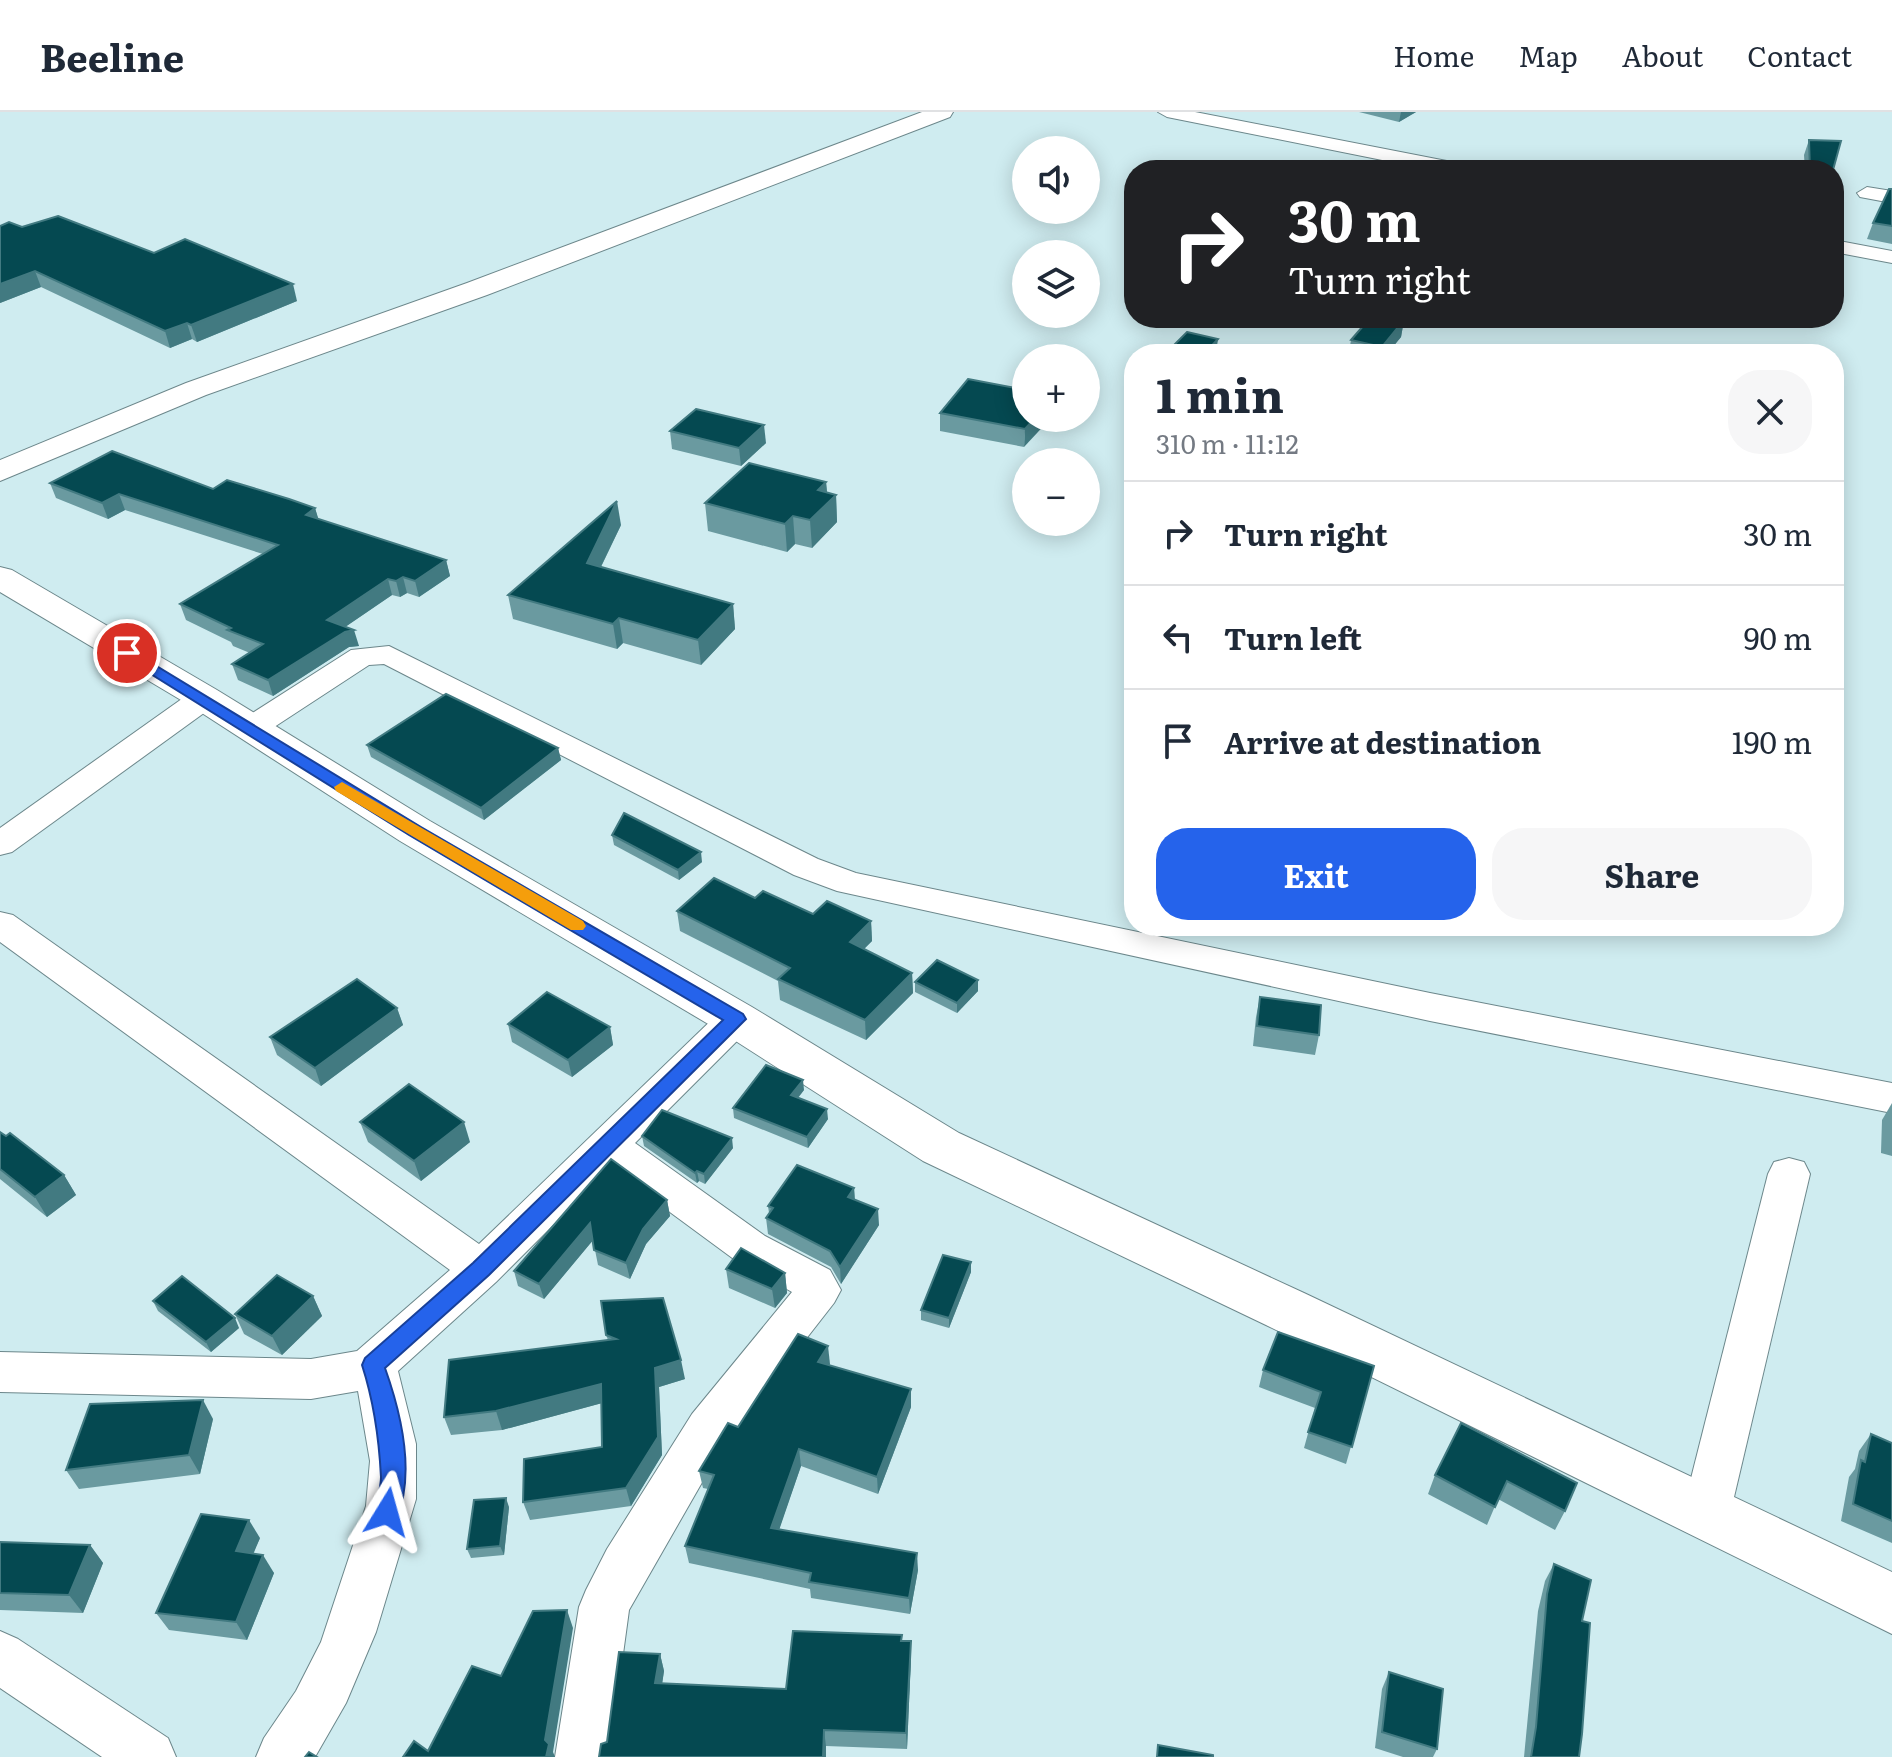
<!DOCTYPE html>
<html lang="en">
<head>
<meta charset="utf-8">
<style>
	body { margin:0; font-family:Literata,serif; background:#f6f6f7; color:#1f2937; height:100vh; display:flex; flex-direction:column; font-size:30px; white-space:nowrap }
	* { box-sizing:border-box; margin:0 }
	p { font-size:26px; color:#747a83 }
	.icon { flex:none; width:44px; height:44px; fill:none; stroke:currentColor; stroke-width:2; stroke-linecap:round; stroke-linejoin:round }
	.map { position:relative; flex:1; overflow:hidden }
	.drawer { position:absolute; left:1124px; top:232px; width:720px; height:592px; display:flex; flex-direction:column; background:#fff; border-radius:32px; box-shadow:0 4px 20px #0003 }
	.drawer>* { flex:none }
	.guide { position:absolute; left:1124px; top:48px; width:720px; height:168px; border-radius:32px; box-shadow:0 4px 20px #0003; background:#202124; color:#fff; overflow:hidden }
	.fabs { position:absolute; left:1012px; top:24px; display:grid; gap:16px }
	.fabs a { display:grid; place-items:center; width:88px; height:88px; border-radius:50%; background:#fff; box-shadow:0 4px 20px #0003; font-size:40px }
	.pin { position:absolute; display:grid; place-items:center; width:68px; height:68px; color:#fff; margin:-34px; border:4px solid #fff; border-radius:50%; box-shadow:0 2px 8px #0007 }
	.me { position:absolute; width:88px; margin:-44px; rotate:8deg; stroke-linejoin:round; filter:drop-shadow(0 0 6px #0008) }
	.turn { display:flex; align-items:center; gap:28px; height:168px; padding:0 32px; font-size:36px }
	.turn .icon { width:104px; height:104px; stroke-width:2.5 }
	.turn b { display:block; font-size:56px; line-height:68px }
	.round { display:grid; place-items:center; flex:none; width:84px; height:84px; border-radius:32px; background:#f6f6f7 }
	.overview { display:flex; align-items:center; justify-content:space-between; height:136px; padding:0 32px }
	h1 { font-size:48px; font-weight:700; line-height:60px }
	.action { display:flex; gap:16px; margin-top:auto; padding:16px 32px }
	.action a { flex:1; height:92px; border-radius:32px; background:#2563eb; color:#fff; font-size:32px; font-weight:700; line-height:92px; text-align:center }
	.action a+a { background:#f6f6f7; color:#1f2937 }
	ul { padding:0; list-style:none }
	li { display:flex; align-items:center; gap:24px; height:104px; padding:0 32px; border-top:2px solid #e0e1e3 }
	li div { flex:1 }
	li b { display:block; font-size:30px }
	li em { font-style:normal }
	header { display:flex; align-items:center; gap:48px; box-sizing:border-box; height:112px; padding:0 40px; background:#fff; border-bottom:2px solid #e0e1e3 }
	header strong { font-size:38px }
	nav { display:flex; gap:44px; margin-inline-start:auto; font-size:28px }
	.map>svg:first-child { display:block }
</style>
</head>
<body>
<header>
<strong>Beeline</strong>
<nav><a>Home</a><a>Map</a><a>About</a><a>Contact</a></nav>
</header>
<div class="map">
<svg width="1892" height="1645" viewBox="0 0 1892 1645">
	<rect width="100%" height="100%" fill="#cfecf0"/>
	<g fill="none" stroke-linecap="round" stroke-linejoin="round">
		<!-- minor casing -->
		<g stroke="#6c878b" stroke-width="2">
			<g id="minor">
				<polygon points="1158,0 1195,0 1462,52 1472,58 1432,58 1167,5"/>
				<polygon points="1867,75 1892,79 1892,91 1860,85 1857,81"/>
				<polygon points="1834,128 1892,139 1892,151 1834,140"/>
				<polygon points="389,534 818,747 856,761 1430,881 1892,971 1892,1001 1430,909 837,779 794,763 384,552 369,553 262,623 251,626 240,623 235,616 240,609 351,538"/>
				<polygon points="204,577 215,579 219,586 215,593 12,740 0,743 0,716 193,579"/>
				<polygon points="0,800 13,803 479,1132 723,897 736,893 749,897 755,907 749,917 635,1031 765,1124 830,1158 841,1178 834,1191 724,1332 629,1498 609,1645 555,1645 579,1495 586,1478 607,1437 692,1302 792,1180 735,1148 610,1056 496,1170 398,1259 416,1332 416,1387 376,1520 346,1591 315,1645 256,1645 264,1626 296,1579 321,1530 366,1394 370,1349 358,1279 311,1287 0,1280 0,1240 311,1247 357,1239 450,1158 0,830"/>
				<polygon points="1789,1046 1804,1050 1810,1062 1730,1402 1723,1418 1706,1425 1689,1418 1682,1402 1768,1062 1774,1050"/>
				<polygon points="0,1519 18,1527 168,1626 176,1645 102,1645 0,1576"/>
			</g>
		</g>
		<!-- tertiary casing -->
		<g stroke="#6c878b" stroke-width="2">
			<g id="tertiary">
				<polygon points="922,0 953,0 950,5 487,183 206,283 0,369 0,348 186,271 467,171"/>
				<polygon points="0,455 12,458 217,578 430,709 752,895 959,1021 1304,1181 1892,1460 1892,1522 1266,1213 923,1049 720,919 400,729 191,594 0,480"/>
			</g>
		</g>
		<!-- minor -->
		<use href="#minor" fill="#fff" fill-rule="evenodd"/>
		<!-- tertiary -->
		<use href="#tertiary" fill="#fff" fill-rule="evenodd"/>
	</g>
	<!-- wall -->
	<g fill="#6a9aa0">
		<polygon points="1359,0 1416,0 1399,10"/>
		<polygon points="1809,28 1833,58 1805,58 1804,43"/>
		<polygon points="1892,77 1892,132 1867,127 1873,111"/>
		<polygon points="0,114 22,115 154,141 297,189 197,230 192,227 170,236 41,175 0,191"/>
		<polygon points="1404,208 1401,225 1387,242 1321,242 1349,240 1351,228"/>
		<polygon points="940,301 1026,306 1024,335 940,319"/>
		<polygon points="670,319 766,331 741,354 672,337"/>
		<polygon points="826,370 827,380 836,383 837,410 812,436 795,432 787,440 708,419 705,391"/>
		<polygon points="50,371 213,377 315,396 318,407 446,448 450,464 419,485 407,481 400,485 392,483 345,515 359,534 349,535 273,584 238,568 232,552 250,541 233,534 231,530 186,508 180,492 263,442 125,398 108,407 56,386"/>
		<polygon points="621,413 601,455 733,492 735,517 701,553 623,531 617,537 513,507 508,483"/>
		<polygon points="367,633 558,636 561,648 484,708 371,645"/>
		<polygon points="612,723 702,750 679,768 614,733"/>
		<polygon points="755,786 813,802 871,809 872,829 864,837 912,861 913,881 866,928 780,888 778,869 680,819 677,799"/>
		<polygon points="978,868 978,879 957,901 915,880 915,870"/>
		<polygon points="1260,885 1319,923 1315,943 1253,934 1256,905"/>
		<polygon points="397,896 403,913 321,974 277,943 270,925"/>
		<polygon points="508,912 610,915 613,933 572,965 512,930"/>
		<polygon points="804,978 798,986 828,1007 808,1036 734,1006 733,996"/>
		<polygon points="1892,991 1892,1044 1881,1041 1882,1008"/>
		<polygon points="360,1010 470,1030 421,1069 368,1030"/>
		<polygon points="0,1020 64,1063 76,1083 47,1105 0,1067"/>
		<polygon points="642,1024 733,1036 705,1072 699,1069 697,1071 644,1034"/>
		<polygon points="854,1076 855,1088 879,1113 841,1172 831,1155 768,1122 766,1106 769,1101 768,1094"/>
		<polygon points="667,1088 670,1104 646,1132 630,1167 598,1153 593,1128 544,1187 518,1174 514,1159"/>
		<polygon points="971,1150 971,1160 949,1216 921,1208 921,1198"/>
		<polygon points="726,1157 785,1161 787,1181 775,1196 729,1176"/>
		<polygon points="313,1184 322,1204 282,1243 244,1222 235,1202"/>
		<polygon points="153,1189 239,1216 211,1240 158,1199"/>
		<polygon points="606,1223 685,1267 659,1275 662,1343 631,1394 530,1408 523,1390 602,1335 602,1291 502,1318 451,1323 444,1305 608,1228"/>
		<polygon points="830,1252 829,1253 911,1277 911,1295 878,1382 801,1354 779,1417 918,1458 910,1502 811,1486 810,1477 689,1451 685,1434 708,1377 703,1376 699,1359 738,1315"/>
		<polygon points="1374,1254 1346,1352 1304,1336 1315,1296 1259,1275 1263,1258"/>
		<polygon points="213,1307 200,1362 79,1377 66,1358"/>
		<polygon points="1461,1311 1565,1399 1555,1418 1498,1387 1487,1413 1428,1382 1435,1363"/>
		<polygon points="1871,1322 1892,1331 1892,1431 1841,1409 1849,1365 1855,1357 1859,1339"/>
		<polygon points="509,1395 504,1443 471,1446 467,1437"/>
		<polygon points="260,1426 253,1441 274,1461 247,1528 169,1518 156,1501"/>
		<polygon points="0,1430 90,1433 103,1451 83,1501 0,1498"/>
		<polygon points="1554,1452 1582,1509 1579,1645 1524,1645 1538,1499 1545,1469"/>
		<polygon points="902,1523 902,1529 911,1529 911,1546 907,1637 826,1634 607,1630 660,1542 664,1559 662,1571 786,1577"/>
		<polygon points="1389,1560 1437,1637 1433,1645 1403,1645 1375,1636 1382,1577"/>
	</g>
	<!-- shaded-wall -->
	<g fill="#427a81">
		<polygon points="1401,0 1416,0 1399,10"/>
		<polygon points="35,159 41,175 0,191 0,172"/>
		<polygon points="293,172 297,189 197,230 191,213"/>
		<polygon points="1404,208 1401,225 1387,242 1380,242 1382,235"/>
		<polygon points="187,211 192,227 170,236 165,219"/>
		<polygon points="1218,227 1216,242 1204,242"/>
		<polygon points="1035,306 1051,306 1024,335 1025,317"/>
		<polygon points="764,313 766,331 741,354 739,336"/>
		<polygon points="826,370 828,391 836,383 837,410 812,436 810,408 818,378"/>
		<polygon points="119,382 125,398 108,407 102,391"/>
		<polygon points="617,389 621,413 591,475 587,451"/>
		<polygon points="315,396 320,412 306,403"/>
		<polygon points="793,404 795,432 787,440 785,412"/>
		<polygon points="446,448 450,464 419,485 415,469"/>
		<polygon points="403,465 407,481 400,485 396,469"/>
		<polygon points="388,467 392,483 332,524 327,508"/>
		<polygon points="733,492 735,517 701,553 698,528"/>
		<polygon points="619,506 623,531 617,537 613,512"/>
		<polygon points="354,518 359,534 349,535 273,584 268,568 345,520"/>
		<polygon points="558,636 561,648 484,708 481,696"/>
		<polygon points="701,740 702,750 679,768 678,758"/>
		<polygon points="871,809 872,829 851,850 850,830"/>
		<polygon points="912,861 913,881 866,928 865,908"/>
		<polygon points="978,868 978,879 957,901 957,891"/>
		<polygon points="397,896 403,913 321,974 315,956"/>
		<polygon points="610,915 613,933 572,965 568,948"/>
		<polygon points="803,968 804,978 792,993 791,983"/>
		<polygon points="827,997 828,1007 808,1036 807,1025"/>
		<polygon points="464,1010 470,1030 421,1069 414,1049"/>
		<polygon points="732,1026 733,1036 705,1072 704,1062"/>
		<polygon points="697,1059 699,1069 697,1071 695,1061"/>
		<polygon points="64,1063 76,1083 47,1105 35,1085"/>
		<polygon points="854,1076 855,1093 848,1085"/>
		<polygon points="667,1088 670,1104 646,1132 630,1167 626,1151 643,1117"/>
		<polygon points="878,1097 879,1113 841,1172 840,1155"/>
		<polygon points="590,1111 594,1127 544,1187 539,1172"/>
		<polygon points="971,1150 971,1160 949,1216 949,1206"/>
		<polygon points="785,1161 787,1181 775,1196 772,1177"/>
		<polygon points="313,1184 322,1204 282,1243 272,1224"/>
		<polygon points="235,1206 239,1216 211,1240 206,1230"/>
		<polygon points="828,1234 830,1252 820,1268 818,1250"/>
		<polygon points="681,1248 685,1267 659,1275 662,1343 631,1394 626,1376 655,1256"/>
		<polygon points="601,1272 606,1290 502,1318 496,1299"/>
		<polygon points="911,1277 911,1295 878,1382 877,1365"/>
		<polygon points="203,1288 213,1307 200,1362 189,1343"/>
		<polygon points="799,1337 801,1354 774,1433 771,1416"/>
		<polygon points="506,1386 509,1395 504,1443 500,1434"/>
		<polygon points="249,1408 260,1426 247,1457 236,1439"/>
		<polygon points="90,1433 103,1451 83,1501 69,1483"/>
		<polygon points="917,1441 918,1458 910,1502 909,1486"/>
		<polygon points="263,1443 274,1461 247,1528 236,1510"/>
		<polygon points="567,1498 573,1516 553,1640 555,1645 546,1645 545,1628"/>
		<polygon points="911,1529 911,1546 907,1637 906,1621"/>
		<polygon points="660,1542 664,1559 660,1587 655,1571"/>
		<polygon points="824,1618 826,1634 826,1645 823,1645"/>
	</g>
	<!-- building -->
	<g fill="#054951" stroke="#427a81" stroke-width="2">
		<polygon points="1809,28 1841,29 1833,58 1810,58"/>
		<polygon points="1889,77 1892,77 1892,114 1873,111"/>
		<polygon points="58,104 154,141 185,127 293,172 191,213 187,211 165,219 35,159 0,172 0,114 9,110 22,115"/>
		<polygon points="1370,206 1396,206 1404,208 1382,235 1351,228"/>
		<polygon points="1187,220 1218,227 1204,242 1165,242"/>
		<polygon points="1325,236 1356,242 1321,242"/>
		<polygon points="968,267 1026,278 1026,306 1035,306 1025,317 940,301"/>
		<polygon points="696,297 764,313 739,336 670,319"/>
		<polygon points="112,339 213,377 227,368 289,387 315,396 306,403 446,448 415,469 403,465 396,469 388,467 327,508 354,518 345,520 268,568 232,552 263,532 227,518 231,516 180,492 278,433 119,382 102,391 50,371"/>
		<polygon points="749,351 826,370 818,378 836,383 810,408 793,404 785,412 705,391"/>
		<polygon points="617,389 587,451 733,492 698,528 619,506 613,512 508,483"/>
		<polygon points="446,582 558,636 481,696 367,633"/>
		<polygon points="624,701 701,740 678,758 612,723"/>
		<polygon points="714,766 755,786 763,779 813,802 827,789 871,809 850,830 912,861 865,908 778,867 790,856 677,799"/>
		<polygon points="937,848 978,868 957,891 915,870"/>
		<polygon points="357,867 397,896 315,956 270,925"/>
		<polygon points="547,880 610,915 568,948 508,912"/>
		<polygon points="1260,885 1321,893 1319,923 1257,914"/>
		<polygon points="766,953 803,968 791,983 827,997 807,1025 733,996"/>
		<polygon points="409,972 464,1010 414,1049 360,1010"/>
		<polygon points="662,998 732,1026 704,1062 697,1059 695,1061 642,1024"/>
		<polygon points="0,1020 6,1024 10,1021 64,1063 35,1085 0,1057"/>
		<polygon points="611,1047 667,1088 643,1117 626,1151 594,1138 590,1111 539,1172 514,1159"/>
		<polygon points="797,1053 854,1076 848,1085 878,1097 840,1155 830,1139 766,1106 773,1096 768,1094"/>
		<polygon points="741,1136 785,1161 772,1177 726,1157"/>
		<polygon points="943,1143 971,1150 949,1206 921,1198"/>
		<polygon points="277,1163 313,1184 272,1224 235,1202"/>
		<polygon points="182,1164 235,1206 206,1230 153,1189"/>
		<polygon points="663,1186 681,1248 655,1256 658,1325 626,1376 523,1390 524,1347 602,1335 601,1272 496,1299 444,1305 449,1248 616,1227 606,1223 601,1189"/>
		<polygon points="1278,1220 1374,1254 1352,1335 1308,1320 1321,1280 1263,1258"/>
		<polygon points="798,1222 828,1234 818,1250 911,1277 877,1365 799,1337 771,1416 917,1441 909,1486 809,1470 811,1461 685,1434 714,1363 699,1359 728,1311 738,1315"/>
		<polygon points="203,1288 189,1343 66,1358 90,1292"/>
		<polygon points="1461,1311 1577,1371 1565,1399 1507,1369 1495,1395 1435,1363"/>
		<polygon points="1871,1322 1892,1331 1892,1409 1853,1392 1861,1348 1865,1350"/>
		<polygon points="506,1386 500,1434 467,1437 474,1388"/>
		<polygon points="201,1402 249,1408 236,1439 263,1443 236,1510 156,1501"/>
		<polygon points="0,1430 90,1433 69,1483 0,1481"/>
		<polygon points="1554,1452 1591,1468 1582,1509 1590,1511 1582,1622 1579,1645 1531,1645 1536,1615 1547,1482"/>
		<polygon points="567,1498 545,1628 549,1632 546,1645 403,1645 414,1629 428,1639 472,1554 501,1564 533,1499"/>
		<polygon points="793,1519 902,1523 901,1529 911,1529 906,1621 824,1618 823,1645 599,1645 601,1632 607,1630 619,1540 660,1542 655,1571 786,1577"/>
		<polygon points="1389,1560 1443,1577 1437,1637 1382,1620"/>
		<polygon points="1158,1633 1213,1643 1213,1645 1157,1645"/>
		<polygon points="309,1640 317,1645 305,1645"/>
	</g>
	<!-- route -->
	<path fill="#2563eb" stroke="#184099" stroke-width="2" d="M127,536L421,715L743,902L746,907L489,1163L385,1256C401,1301 416,1362 396,1408L387,1411L379,1408C373,1395 381,1379 381,1365C379,1326 374,1290 362,1253L365,1246L473,1151L723,908L409,723L122,544L120,541Z"/>
	<!-- slow -->
	<polygon fill="#f59e0b" points="342,670 583,809 586,814 583,818 571,818 336,679 334,675"/>
</svg>
<div class="fabs">
<a><svg class="icon" aria-label="sound" viewBox="0 0 24 24"><path d="M4 9h4l5-4v14l-5-4H4zM17 9q2 3 0 6"/></svg></a>
<a><svg class="icon" aria-label="layers" viewBox="0 0 24 24"><path d="M12 4l9 5-9 5-9-5zM3 14l9 5 9-5"/></svg></a>
<a>+</a>
<a>−</a>
</div>
<div class="pin" style="left:127px;top:541px;background:#d93025"><svg class="icon" aria-label="arrive" viewBox="0 0 24 24"><path d="M6 21V4h12l-3 4 3 4H6"/></svg></div>
<svg class="me" style="left:387px;top:1400px" viewBox="-20 -20 40 40"><path d="M0-17L14 15 0 8-14 15z" fill="#2563eb" stroke="#fff" stroke-width="4"/></svg>
<div class="guide">
<div class="turn"><svg class="icon" aria-label="right" viewBox="0 0 24 24"><path d="M7 20v-9h11M14 6l5 5-5 5"/></svg><div><b>30 m</b>Turn right</div></div>
</div>
<section class="drawer">
<div class="overview"><div><h1>1 min</h1><p>310 m · 11:12</p></div><a class="round"><svg class="icon" aria-label="close" viewBox="0 0 24 24"><path d="M6 6l12 12M18 6L6 18"/></svg></a></div>
<ul>
<li><svg class="icon" aria-label="right" viewBox="0 0 24 24"><path d="M7 20v-9h11M14 6l5 5-5 5"/></svg><div><b>Turn right</b></div><em>30 m</em></li>
<li><svg class="icon" aria-label="left" viewBox="0 0 24 24"><path d="M17 20v-9H6M10 6l-5 5 5 5"/></svg><div><b>Turn left</b></div><em>90 m</em></li>
<li><svg class="icon" aria-label="arrive" viewBox="0 0 24 24"><path d="M6 21V4h12l-3 4 3 4H6"/></svg><div><b>Arrive at destination</b></div><em>190 m</em></li>
</ul>
<div class="action"><a>Exit</a><a>Share</a></div>
</section>
</div>
</body>
</html>
